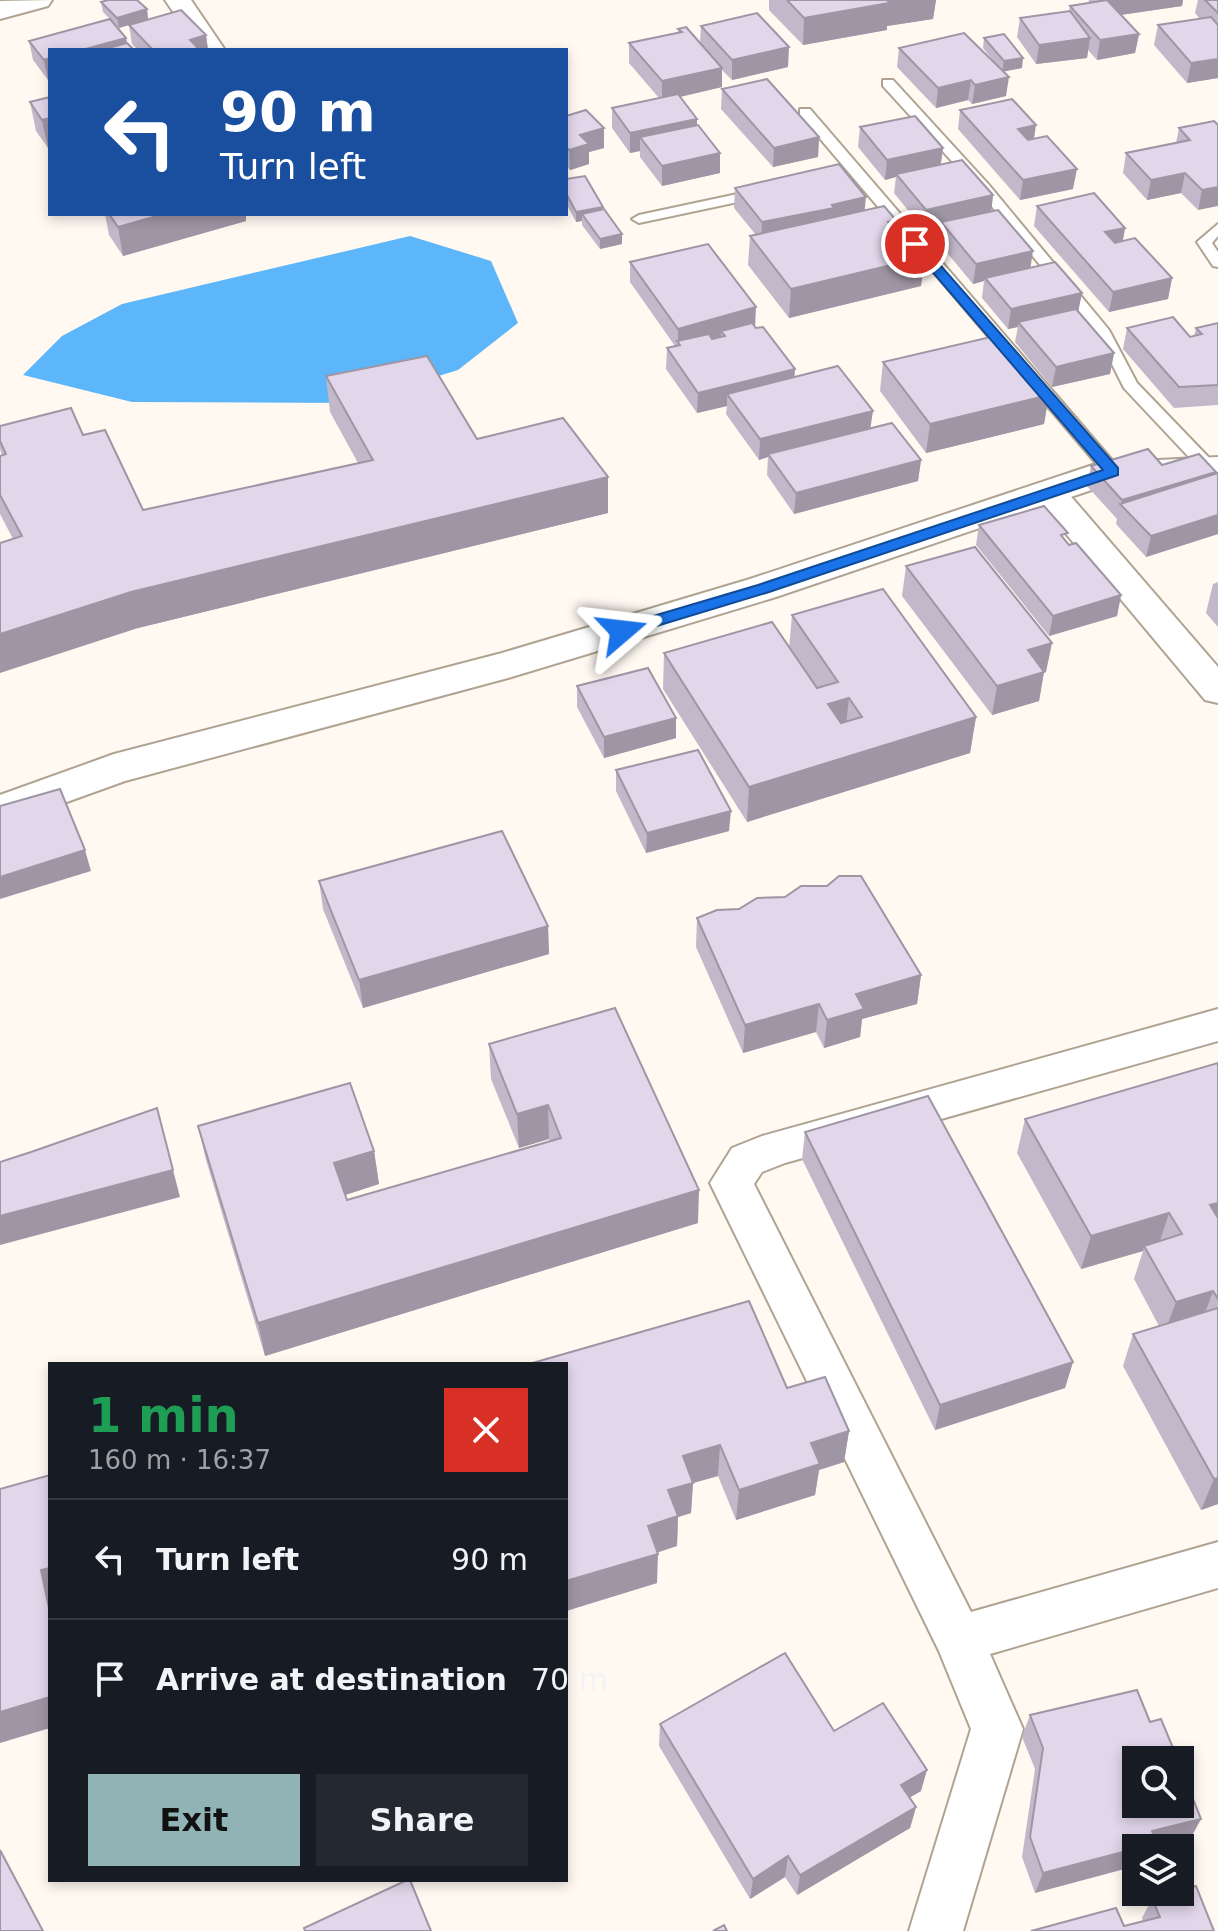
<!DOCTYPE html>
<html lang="en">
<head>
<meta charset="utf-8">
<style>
	body { margin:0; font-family:"DejaVu Sans",sans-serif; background:#242831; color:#f1f3f6; height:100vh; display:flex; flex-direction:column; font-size:30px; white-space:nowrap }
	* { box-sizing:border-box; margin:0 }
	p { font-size:26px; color:#9ea1a6 }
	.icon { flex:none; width:44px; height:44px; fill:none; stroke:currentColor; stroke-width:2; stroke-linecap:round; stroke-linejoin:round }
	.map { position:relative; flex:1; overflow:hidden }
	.details { position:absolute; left:48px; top:1362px; width:520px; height:520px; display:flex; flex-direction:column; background:#171b24; border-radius:0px; box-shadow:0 4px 12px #0003 }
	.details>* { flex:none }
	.banner { position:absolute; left:48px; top:48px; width:520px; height:168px; border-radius:0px; box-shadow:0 4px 12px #0003; background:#1a4fa0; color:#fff; overflow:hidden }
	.tools { position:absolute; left:1122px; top:1746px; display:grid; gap:16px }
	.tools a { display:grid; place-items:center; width:72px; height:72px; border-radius:0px; background:#171b24; box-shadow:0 4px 12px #0003; font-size:40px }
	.pin { position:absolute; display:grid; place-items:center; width:68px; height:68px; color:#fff; margin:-34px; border:4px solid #fff; border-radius:50%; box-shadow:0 2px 8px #0007 }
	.me { position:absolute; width:88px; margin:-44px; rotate:73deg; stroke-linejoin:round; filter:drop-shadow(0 0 6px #0008) }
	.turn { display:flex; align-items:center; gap:28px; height:168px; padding:0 40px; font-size:36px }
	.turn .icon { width:104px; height:104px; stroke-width:2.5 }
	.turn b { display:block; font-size:56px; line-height:68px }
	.round { display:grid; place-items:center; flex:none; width:84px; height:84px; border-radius:0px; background:#242831 }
	.head { display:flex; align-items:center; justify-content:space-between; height:136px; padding:0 40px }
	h1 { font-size:48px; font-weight:700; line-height:60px; color:#1e9e55 }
	.button { display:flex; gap:16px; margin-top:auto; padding:16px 40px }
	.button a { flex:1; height:92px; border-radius:0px; background:#90b4b5; color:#111; font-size:32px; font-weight:700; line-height:92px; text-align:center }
	.button a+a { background:#242831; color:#f1f3f6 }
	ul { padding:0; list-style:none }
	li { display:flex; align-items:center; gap:24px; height:120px; padding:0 40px; border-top:2px solid #363941 }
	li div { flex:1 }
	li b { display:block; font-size:30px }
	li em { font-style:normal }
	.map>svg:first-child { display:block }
</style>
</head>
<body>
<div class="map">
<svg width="1218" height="1931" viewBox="0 0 1218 1931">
	<rect width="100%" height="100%" fill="#fff9f2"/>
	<!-- water -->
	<polygon fill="#5db6f9" points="410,236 491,261 518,323 458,370 351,403 132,402 23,375 62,336 122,304"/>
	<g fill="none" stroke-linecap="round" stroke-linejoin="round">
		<!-- lane casing -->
		<g stroke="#b0a391" stroke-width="4">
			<g id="lane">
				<polygon points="883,80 893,80 989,185 1109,330 1137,383 1214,463 1214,471 1202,471 1124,388 1097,334 979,191 883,86"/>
				<polygon points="800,109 810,109 1118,467 1118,475 1106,475 800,115"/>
				<polygon points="761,189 768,193 766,196 639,223 632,219 639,215"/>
				<polygon points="1218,224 1218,236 1212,243 1218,252 1218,267 1213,266 1197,242"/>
			</g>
		</g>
		<!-- street casing -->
		<g stroke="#b0a391" stroke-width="4">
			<g id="street">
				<polygon points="165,0 191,0 225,50 199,50"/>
				<polygon points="1049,481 1061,485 1218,667 1218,703 1205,700 1037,499 1032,492 1037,485"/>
				<polygon points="1218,1009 1218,1041 785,1163 762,1172 754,1184 971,1612 1218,1542 1218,1588 990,1654 1023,1729 963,1931 909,1931 971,1729 939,1651 710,1183 732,1148 762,1136"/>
			</g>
		</g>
		<!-- secondary casing -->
		<g stroke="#b0a391" stroke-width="4">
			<g id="secondary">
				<polygon points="52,0 48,6 0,19 0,1"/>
				<polygon points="1218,457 1218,479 1115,482 776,597 508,678 125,781 0,826 0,795 114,754 502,653 750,579 1099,463"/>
			</g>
		</g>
		<!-- lane -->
		<use href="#lane" fill="#fff" fill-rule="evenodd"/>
		<!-- street -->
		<use href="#street" fill="#fff" fill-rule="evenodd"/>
		<!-- secondary -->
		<use href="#secondary" fill="#fff" fill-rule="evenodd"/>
	</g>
	<!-- wall -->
	<g fill="#c2b8c9">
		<polygon points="769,0 936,0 933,19 887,26 887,30 803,45 769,10"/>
		<polygon points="1089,0 1183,0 1182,6 1121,15 1139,34 1135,53 1097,60 1088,50 1087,58 1036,64 1017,37 1020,18 1069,11 1070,6 1088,3"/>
		<polygon points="1198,0 1218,0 1218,78 1187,83 1154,45 1158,25 1200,19 1195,13"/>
		<polygon points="101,2 147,9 148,19 206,35 208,50 138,50 132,44 129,25 119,28 114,24 126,38 127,43 50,50 50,79 48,80 33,60 29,41 110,19 103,12"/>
		<polygon points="701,26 788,67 732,80 722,70 722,87 680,97 697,119 697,125 720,153 720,173 662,186 640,157 640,151 630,153 612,128 612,108 659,98 629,63 629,43 678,33 678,29 700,43"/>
		<polygon points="984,38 1022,68 1004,71 1006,96 972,104 968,100 936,108 897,67 899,48 995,63 983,48"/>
		<polygon points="722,89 819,137 818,157 773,167 721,109"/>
		<polygon points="50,97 48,148 36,131 30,102"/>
		<polygon points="960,110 1034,139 1073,189 1020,200 958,129"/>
		<polygon points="566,116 604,148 589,152 589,164 570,170 566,166"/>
		<polygon points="1218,125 1198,210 1181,193 1147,200 1123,173 1126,153 1176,143 1179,128"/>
		<polygon points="860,127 943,148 941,164 993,195 991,211 1030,268 1078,312 1114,353 1110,374 1052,387 1015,342 1018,327 1008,329 982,298 984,281 973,284 938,242 940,226 924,230 894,193 896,177 885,180 858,147"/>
		<polygon points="566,179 603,210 622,244 600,249 582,225 582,221 576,222 566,203"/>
		<polygon points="735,188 865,210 895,231 906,243 925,257 921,286 789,318 748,265 750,236 756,235 734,208"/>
		<polygon points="1037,206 1125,228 1123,241 1172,278 1168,299 1109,312 1034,226"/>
		<polygon points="105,214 246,214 246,221 123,256 109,235"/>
		<polygon points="630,262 755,328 795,369 794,378 921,460 918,481 794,514 767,475 768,457 759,460 726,414 727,406 697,413 666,369 667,348 675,346 630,282"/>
		<polygon points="1218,323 1218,405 1174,408 1123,349 1127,328 1190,337 1194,336 1196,328"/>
		<polygon points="883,362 1049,395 1044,424 926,453 880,391"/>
		<polygon points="326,376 477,439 608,477 608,513 138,628 13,539 0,514 0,456 2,455 0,449 0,426 83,435 143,510 358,463 330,412"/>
		<polygon points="1162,465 1216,472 1215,474 1218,473 1218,534 1146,557 1116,524 1117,519 1087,486 1091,466"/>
		<polygon points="979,525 1066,541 1121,595 1117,616 1049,636 976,545"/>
		<polygon points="906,566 1046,672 1044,672 1039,701 992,715 902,596"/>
		<polygon points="1218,582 1218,627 1206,613 1213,584"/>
		<polygon points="792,615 976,717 970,753 747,822 663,689 664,653 789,648"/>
		<polygon points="577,686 676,738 604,758 577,707"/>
		<polygon points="616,770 729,831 646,853 616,791"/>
		<polygon points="319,881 548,926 549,954 363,1008 323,909"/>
		<polygon points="697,918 921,975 917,1004 862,1019 860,1037 824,1048 816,1032 743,1053 696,947"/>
		<polygon points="489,1044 698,1223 265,1356 206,1160 198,1126 374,1151 379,1184 345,1195 347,1200 550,1141 549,1139 519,1148 491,1079"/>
		<polygon points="1218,1063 1218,1504 1201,1510 1123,1366 1133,1334 1159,1326 1134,1279 1143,1251 1081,1269 1017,1153 1025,1119"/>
		<polygon points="805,1132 1073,1362 1065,1388 935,1430 802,1159"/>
		<polygon points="566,1364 787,1388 849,1431 844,1462 819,1470 815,1495 736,1520 718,1476 693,1483 691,1513 678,1517 677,1546 657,1552 657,1583 566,1611"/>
		<polygon points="1030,1715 1150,1722 1201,1819 1190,1839 1157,1848 1136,1848 1035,1893 1022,1857 1035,1769 1022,1737"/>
		<polygon points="660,1724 834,1731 921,1791 909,1798 916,1807 910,1828 797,1895 785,1877 750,1899 659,1746"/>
		<polygon points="1152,1899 1214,1931 1124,1926 1143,1921 1142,1918"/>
	</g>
	<!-- shaded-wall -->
	<g fill="#9e96a4">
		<polygon points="885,0 936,0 933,19 887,26 887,30 803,45 804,18"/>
		<polygon points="1102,0 1183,0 1182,6 1099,18"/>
		<polygon points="147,9 148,19 119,28 117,18"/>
		<polygon points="1139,34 1135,53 1097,60 1100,40"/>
		<polygon points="206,35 208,50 192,50 190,40"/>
		<polygon points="126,38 128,50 82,50"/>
		<polygon points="1090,38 1087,58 1036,64 1039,45"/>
		<polygon points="789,47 788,67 732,80 732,60"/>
		<polygon points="50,58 50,79 48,80 44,60"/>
		<polygon points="1023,58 1022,68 1002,72 1004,61"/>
		<polygon points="1218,59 1218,78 1187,83 1191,63"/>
		<polygon points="722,68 722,87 662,101 662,81"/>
		<polygon points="1009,77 1006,96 972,104 975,85"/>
		<polygon points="971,80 968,100 936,108 938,88"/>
		<polygon points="50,118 50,148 48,148 42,120"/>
		<polygon points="697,119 697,139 640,137 640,151 630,153 630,133"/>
		<polygon points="1036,125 1033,145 1018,129"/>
		<polygon points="604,128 604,148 589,152 589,164 570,170 569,150 580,135"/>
		<polygon points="819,137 818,157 773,167 774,148"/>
		<polygon points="943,148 940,168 896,174 896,177 885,180 887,160"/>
		<polygon points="720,153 720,173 662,186 662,166"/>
		<polygon points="1077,169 1073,189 1020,200 1023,180"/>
		<polygon points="1185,173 1181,193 1147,200 1151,180"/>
		<polygon points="1218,187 1218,206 1198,210 1202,190"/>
		<polygon points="993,195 991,215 941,222 940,226 924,230 926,210"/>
		<polygon points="866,197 864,217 761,242 762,222"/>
		<polygon points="603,207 603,218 582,214 582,221 576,222 576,212"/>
		<polygon points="164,214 246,214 246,221 123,256 118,227"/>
		<polygon points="896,220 893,248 888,222"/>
		<polygon points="1125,228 1121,248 1101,252 1105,232"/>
		<polygon points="622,234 622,244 600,249 600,239"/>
		<polygon points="1033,251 1030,271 985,278 984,281 973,284 976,264"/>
		<polygon points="925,257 921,286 789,318 791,289"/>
		<polygon points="1172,278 1168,299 1109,312 1113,292"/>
		<polygon points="1082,293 1078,313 1018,322 1018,327 1008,329 1011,309"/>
		<polygon points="756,307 755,328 721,331 721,337 680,345 678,342 678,329"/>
		<polygon points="1114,353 1110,374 1052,387 1056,367"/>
		<polygon points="795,369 793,389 727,394 727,406 697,413 698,393"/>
		<polygon points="1049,395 1044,424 926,453 930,424"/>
		<polygon points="873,411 870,431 768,454 768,457 759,460 760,439"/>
		<polygon points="921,460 918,481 794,514 796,493"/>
		<polygon points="1216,472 1211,492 1121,505 1122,500"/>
		<polygon points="608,477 608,513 138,628 0,673 0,634 131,592"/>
		<polygon points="1218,515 1218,534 1146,557 1151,536"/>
		<polygon points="1121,595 1117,616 1049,636 1053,616"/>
		<polygon points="1052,643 1046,672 1044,672 1039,701 992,715 997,686 1028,650"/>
		<polygon points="849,698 845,734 828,704"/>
		<polygon points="976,717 970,753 747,822 749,787"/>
		<polygon points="676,718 676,738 604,758 604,737"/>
		<polygon points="731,811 729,831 646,853 647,833"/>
		<polygon points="85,850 91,871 0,899 0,877"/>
		<polygon points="548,926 549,954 363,1008 359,980"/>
		<polygon points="921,975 917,1004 862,1019 860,1037 824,1048 827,1020 856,994"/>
		<polygon points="819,1004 816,1032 743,1053 745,1025"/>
		<polygon points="548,1105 549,1139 519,1148 517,1114"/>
		<polygon points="374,1151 379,1184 339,1197 334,1163"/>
		<polygon points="173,1170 180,1197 0,1245 0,1216"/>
		<polygon points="699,1190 698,1223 265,1356 258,1323"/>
		<polygon points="1218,1203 1218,1233 1210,1205"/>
		<polygon points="1169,1213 1158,1247 1144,1246 1143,1251 1081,1269 1091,1236"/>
		<polygon points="1213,1291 1201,1324 1164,1334 1176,1302"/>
		<polygon points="1073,1362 1065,1388 935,1430 940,1405"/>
		<polygon points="849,1431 844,1462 819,1470 815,1495 736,1520 739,1490 811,1443"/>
		<polygon points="720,1445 718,1476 693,1483 691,1513 678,1517 677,1546 647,1556 648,1526 668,1490 683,1456"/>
		<polygon points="1218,1478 1218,1504 1201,1510 1214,1479"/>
		<polygon points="658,1554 657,1583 566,1611 566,1581"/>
		<polygon points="50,1568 50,1614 41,1570"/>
		<polygon points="50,1697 50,1728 0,1743 0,1712"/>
		<polygon points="927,1770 921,1791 895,1806 901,1785"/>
		<polygon points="916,1807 910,1828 797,1895 800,1875"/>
		<polygon points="1201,1819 1190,1839 1157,1848 1139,1848 1152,1831"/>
		<polygon points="1136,1849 1136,1866 1035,1893 1043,1873"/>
		<polygon points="788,1856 785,1877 750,1899 753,1879"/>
	</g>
	<!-- building -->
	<g fill="#e1d6ea" stroke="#9e96a4" stroke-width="2" fill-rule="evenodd">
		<polygon points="108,0 137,0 147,9 117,18 101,2"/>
		<polygon points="787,0 887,0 889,3 804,18"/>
		<polygon points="1107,0 1139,34 1100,40 1070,6"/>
		<polygon points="1205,0 1218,0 1218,13"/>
		<polygon points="181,10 206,35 190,40 198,48 192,50 153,50 129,25"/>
		<polygon points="1070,11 1090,38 1039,45 1020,18"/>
		<polygon points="757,13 789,47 732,60 701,26"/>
		<polygon points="1211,17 1218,25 1218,59 1191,63 1158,25"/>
		<polygon points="110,19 126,38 82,50 50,50 50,58 44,60 29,41"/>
		<polygon points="686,27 722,68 662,81 629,43 682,32 678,29"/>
		<polygon points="964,33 1009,77 975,85 971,80 938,88 899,48"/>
		<polygon points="1004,34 1023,58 1004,61 984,38"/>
		<polygon points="127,43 134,50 101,50"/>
		<polygon points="767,79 819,137 774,148 722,89"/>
		<polygon points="678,94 697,119 630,133 612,108"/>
		<polygon points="50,97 50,118 42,120 30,102"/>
		<polygon points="1012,99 1036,125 1018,129 1028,140 1047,136 1077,169 1023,180 960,110"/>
		<polygon points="586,110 604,128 580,135 589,144 569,150 566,147 566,116"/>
		<polygon points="915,116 943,148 887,160 860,127"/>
		<polygon points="1214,121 1218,125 1218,187 1202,190 1185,173 1151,180 1126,153 1190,140 1179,128"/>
		<polygon points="698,125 720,153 662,166 640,137"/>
		<polygon points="962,160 993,195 926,210 896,174"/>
		<polygon points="839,164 866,197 832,205 834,208 762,222 735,188"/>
		<polygon points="585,176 603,207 576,212 566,193 566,179"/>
		<polygon points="1094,193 1125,228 1105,232 1115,243 1135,238 1172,278 1113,292 1037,206"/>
		<polygon points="884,206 896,220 888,222 906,243 911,242 925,257 791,289 750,236"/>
		<polygon points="604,209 622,234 600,239 582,214"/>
		<polygon points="998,210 1033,251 976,264 941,222"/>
		<polygon points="109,214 164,214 118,227"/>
		<polygon points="708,244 756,307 678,329 630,262"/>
		<polygon points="1055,262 1082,293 1011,309 985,278"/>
		<polygon points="1076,309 1114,353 1056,367 1018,322"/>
		<polygon points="1173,317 1190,337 1202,334 1196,328 1218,323 1218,385 1179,387 1127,328"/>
		<polygon points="752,323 756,328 763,327 795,369 698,393 667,348 680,345 677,341 709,334 712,339 725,336 721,331"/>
		<polygon points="999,335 1049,395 930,424 883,362"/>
		<polygon points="427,356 477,439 563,418 608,477 131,592 0,634 0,543 22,536 0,495 0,456 6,454 0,441 0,426 71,408 83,435 105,430 143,510 373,460 326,376"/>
		<polygon points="838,366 873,411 760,439 727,394"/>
		<polygon points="892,423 921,460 796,493 768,454"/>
		<polygon points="1148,449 1162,465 1199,454 1216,472 1122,500 1091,466"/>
		<polygon points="1218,473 1218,515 1151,536 1120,504"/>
		<polygon points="1044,506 1068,533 1061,535 1069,545 1076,543 1121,595 1053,616 979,525"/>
		<polygon points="975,547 1052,643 1028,650 1044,672 997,686 906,566"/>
		<path d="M883,589L976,717L749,787L664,653L772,622L817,688L838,682L792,615ZM849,698L862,717L841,723L828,704Z"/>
		<polygon points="648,668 676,718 604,737 577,686"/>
		<polygon points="698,750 731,811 647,833 616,770"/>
		<polygon points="60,789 85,850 0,877 0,806"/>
		<polygon points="502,831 548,926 359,980 319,881"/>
		<polygon points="839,876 861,876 921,975 856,994 864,1009 827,1020 819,1004 745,1025 697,918 717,910 739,909 757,898 785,897 801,886 827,886"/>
		<polygon points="615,1008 699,1190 258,1323 198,1126 350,1083 374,1151 334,1163 347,1200 561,1138 548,1105 517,1114 489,1044"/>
		<polygon points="1218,1063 1218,1203 1210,1205 1218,1218 1218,1299 1213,1291 1176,1302 1144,1246 1182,1234 1169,1213 1091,1236 1025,1119"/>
		<polygon points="928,1096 1073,1362 940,1405 805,1132"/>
		<polygon points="157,1108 173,1170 0,1216 0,1162 31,1152"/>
		<polygon points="749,1301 787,1388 825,1377 849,1431 811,1443 820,1464 739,1490 720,1445 683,1456 693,1483 668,1490 678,1516 648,1526 658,1554 566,1581 566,1364 529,1364"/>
		<polygon points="1218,1308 1218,1478 1214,1479 1133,1334"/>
		<polygon points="50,1475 50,1568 41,1570 50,1613 50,1697 0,1712 0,1489"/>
		<polygon points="785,1653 834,1731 883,1703 927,1770 901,1785 916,1807 800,1875 788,1856 753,1879 660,1724"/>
		<polygon points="1137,1690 1150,1722 1161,1719 1178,1760 1136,1760 1136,1804 1180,1804 1180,1766 1201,1819 1152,1831 1157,1843 1043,1873 1030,1837 1043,1748 1030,1715"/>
		<polygon points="0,1850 43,1931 0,1931"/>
		<polygon points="407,1880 410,1880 431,1931 305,1931 304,1928"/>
		<polygon points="1196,1886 1214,1931 1031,1931 1116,1908 1124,1926 1160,1917 1152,1899 1175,1892 1180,1892 1180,1891"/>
		<polygon points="724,1925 727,1931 713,1931"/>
	</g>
	<!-- route -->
	<polygon fill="#1a73e8" stroke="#114b97" stroke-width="2" points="911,242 920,242 1118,468 1118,475 769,592 627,635 616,635 616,627 758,585 1103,470 911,247"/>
</svg>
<div class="tools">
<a><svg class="icon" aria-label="search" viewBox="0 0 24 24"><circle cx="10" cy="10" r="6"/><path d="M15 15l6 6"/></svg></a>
<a><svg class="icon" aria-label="layers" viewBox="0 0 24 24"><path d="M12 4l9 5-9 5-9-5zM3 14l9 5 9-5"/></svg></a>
</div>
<div class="pin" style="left:915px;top:244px;background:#d93025"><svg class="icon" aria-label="arrive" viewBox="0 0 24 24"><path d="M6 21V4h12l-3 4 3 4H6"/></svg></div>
<svg class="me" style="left:622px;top:631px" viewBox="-20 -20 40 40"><path d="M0-17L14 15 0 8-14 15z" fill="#1a73e8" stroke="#fff" stroke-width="4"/></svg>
<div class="banner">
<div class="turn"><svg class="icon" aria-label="left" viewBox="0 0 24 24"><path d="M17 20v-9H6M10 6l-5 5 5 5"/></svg><div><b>90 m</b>Turn left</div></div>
</div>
<section class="details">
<div class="head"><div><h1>1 min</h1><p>160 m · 16:37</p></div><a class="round" style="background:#d93025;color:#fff"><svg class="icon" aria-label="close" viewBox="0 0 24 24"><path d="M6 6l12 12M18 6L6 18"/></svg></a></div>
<ul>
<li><svg class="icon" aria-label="left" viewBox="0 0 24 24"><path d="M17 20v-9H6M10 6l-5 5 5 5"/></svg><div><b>Turn left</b></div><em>90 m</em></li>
<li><svg class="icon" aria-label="arrive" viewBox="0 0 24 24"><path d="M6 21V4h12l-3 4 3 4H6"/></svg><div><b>Arrive at destination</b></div><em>70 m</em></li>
</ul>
<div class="button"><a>Exit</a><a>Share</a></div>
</section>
</div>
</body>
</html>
